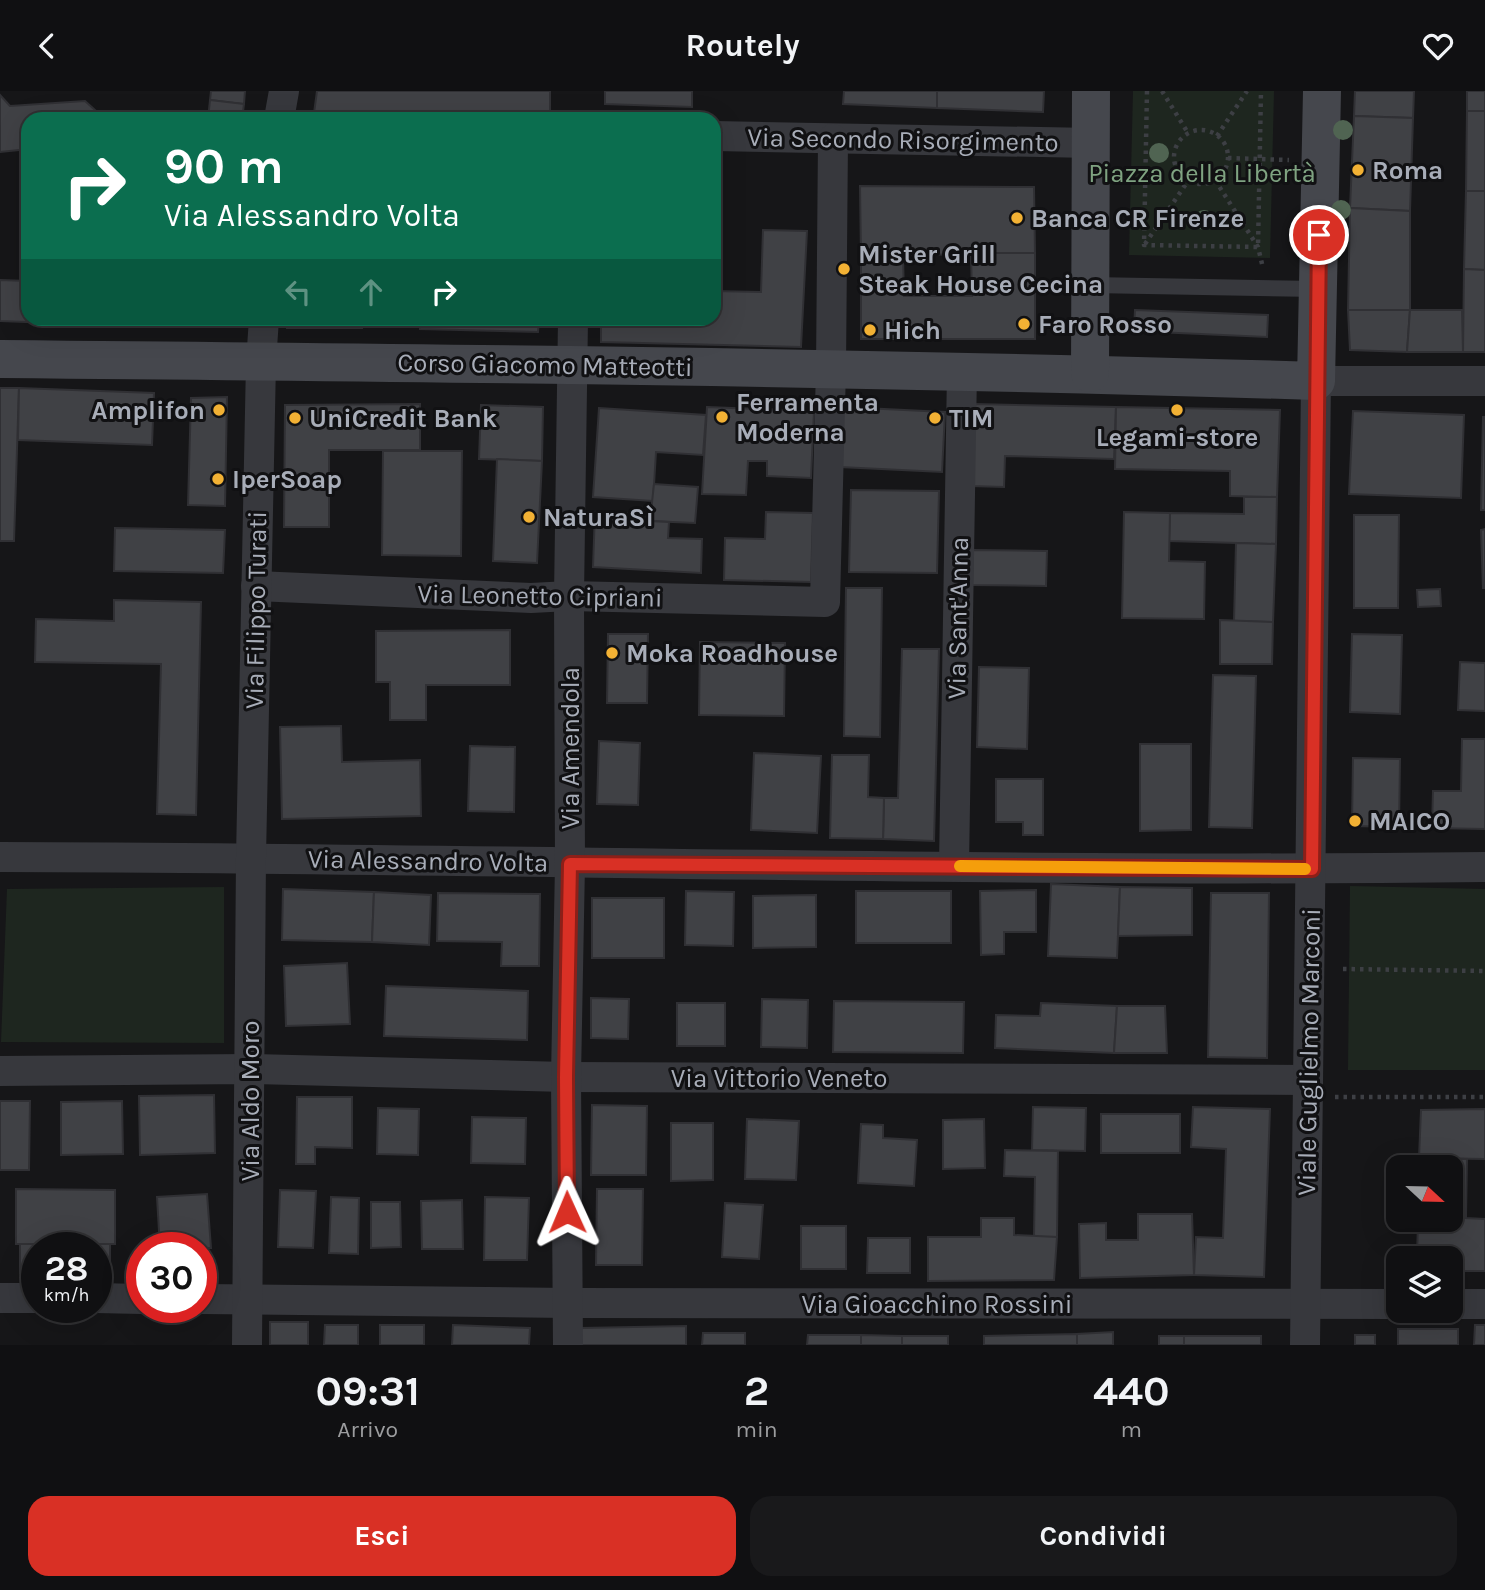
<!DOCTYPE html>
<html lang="it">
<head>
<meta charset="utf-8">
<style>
	body { margin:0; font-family:Karla,sans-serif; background:#19191b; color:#f1f3f6; height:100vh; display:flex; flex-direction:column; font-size:26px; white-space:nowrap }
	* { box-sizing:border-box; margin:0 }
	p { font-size:23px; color:#9c9d9f }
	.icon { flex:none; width:38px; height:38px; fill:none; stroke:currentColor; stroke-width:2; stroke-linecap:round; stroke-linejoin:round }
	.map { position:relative; height:1254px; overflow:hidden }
	.side { display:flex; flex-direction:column; background:#101012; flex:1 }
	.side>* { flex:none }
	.hud { position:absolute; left:21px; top:21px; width:700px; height:214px; border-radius:21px; box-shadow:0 7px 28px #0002,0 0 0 2px #303032; background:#0b6e4f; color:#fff; overflow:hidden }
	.needle { width:46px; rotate:112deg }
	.buttons { position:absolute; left:1386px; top:1064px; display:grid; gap:14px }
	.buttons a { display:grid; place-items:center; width:77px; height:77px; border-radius:14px; background:#101012; box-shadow:0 7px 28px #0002,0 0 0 2px #303032; font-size:35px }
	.speed { position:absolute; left:21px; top:1141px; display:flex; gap:14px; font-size:35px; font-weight:700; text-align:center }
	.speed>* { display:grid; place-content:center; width:91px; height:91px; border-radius:50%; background:#101012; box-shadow:0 7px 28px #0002,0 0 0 2px #303032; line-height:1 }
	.speed small { font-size:18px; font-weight:400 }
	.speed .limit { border:10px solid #d22; background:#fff; color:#111 }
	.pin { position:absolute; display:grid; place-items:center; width:60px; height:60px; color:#fff; margin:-30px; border:4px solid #fff; border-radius:50%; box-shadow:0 2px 7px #0007 }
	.me { position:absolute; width:77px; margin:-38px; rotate:359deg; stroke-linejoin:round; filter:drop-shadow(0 0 5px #0008) }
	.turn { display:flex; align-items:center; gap:24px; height:147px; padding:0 28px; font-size:32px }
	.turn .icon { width:91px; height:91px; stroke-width:2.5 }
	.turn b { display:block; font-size:49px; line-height:60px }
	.lanes { display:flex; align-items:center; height:66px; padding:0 28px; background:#0003; justify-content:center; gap:35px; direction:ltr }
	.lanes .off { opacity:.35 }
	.eta { display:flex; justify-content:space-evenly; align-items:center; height:119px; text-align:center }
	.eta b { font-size:42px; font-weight:700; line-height:49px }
	.primary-button { display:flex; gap:14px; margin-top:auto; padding:14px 28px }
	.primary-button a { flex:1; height:80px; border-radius:21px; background:#d93025; color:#fff; font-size:28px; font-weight:700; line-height:80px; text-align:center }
	.primary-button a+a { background:#19191b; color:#f1f3f6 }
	header { display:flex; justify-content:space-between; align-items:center; height:91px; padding:0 28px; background:#101012; font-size:32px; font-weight:700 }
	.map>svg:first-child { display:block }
</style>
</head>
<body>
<header><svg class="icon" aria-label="back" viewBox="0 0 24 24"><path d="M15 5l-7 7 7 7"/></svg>Routely<svg class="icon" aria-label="heart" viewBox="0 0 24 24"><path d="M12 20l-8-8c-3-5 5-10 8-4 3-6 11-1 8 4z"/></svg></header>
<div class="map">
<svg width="1485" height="1254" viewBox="0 0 1485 1254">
	<rect width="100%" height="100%" fill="#161618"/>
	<!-- green -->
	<g fill="#1e261f">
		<polygon points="1133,0 1274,0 1270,167 1129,164"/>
		<polygon points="1350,795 1485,798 1485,979 1348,979"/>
		<polygon points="224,796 224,952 1,951 7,798"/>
	</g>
	<!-- building -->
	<g fill="#404145" stroke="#303034" stroke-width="2">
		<polygon points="211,0 245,0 244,13 210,9"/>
		<polygon points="317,0 550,0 550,25 314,22"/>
		<polygon points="605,0 692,0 692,16 605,13"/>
		<polygon points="844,0 937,0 937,17 843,13"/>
		<polygon points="937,0 1044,0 1043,21 937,17"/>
		<polygon points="1355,0 1414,0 1413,27 1354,25"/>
		<rect x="1467" y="0" width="18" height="20"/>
		<polygon points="0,4 10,15 85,10 105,28 28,28 28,58 0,61"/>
		<polygon points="210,9 244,13 242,28 208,28"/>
		<polygon points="1467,20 1485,20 1485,100 1466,100"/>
		<polygon points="1354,25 1413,27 1410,120 1350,117"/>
		<polygon points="860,95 1034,96 1035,162 861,165"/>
		<polygon points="1466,100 1485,100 1485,179 1464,178"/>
		<polygon points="1350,117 1410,120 1410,219 1348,219"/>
		<polygon points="763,139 807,140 801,256 601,251 601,228 714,228 714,200 761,201"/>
		<polygon points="971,162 1035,162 1035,248 861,248 861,165 903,164 904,205 972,205"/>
		<polygon points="1464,178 1485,179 1485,261 1463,261"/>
		<polygon points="0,189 28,190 28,228 103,228 103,234 0,230"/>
		<polygon points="1135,219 1268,224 1267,246 1134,240"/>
		<polygon points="1348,219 1410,219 1407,261 1350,259"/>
		<polygon points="1410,219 1462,219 1463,261 1407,261"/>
		<polygon points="146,228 183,228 183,236 145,235"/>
		<rect x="287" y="228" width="75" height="9"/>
		<polygon points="420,228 539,228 538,241 420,238"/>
		<polygon points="0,297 19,297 14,450 0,450"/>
		<polygon points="19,297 154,302 152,354 18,349"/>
		<polygon points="227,306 225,415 188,414 191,307"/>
		<polygon points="420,313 420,359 329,359 329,436 284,436 285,314"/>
		<polygon points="973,313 1116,316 1114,368 1005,365 1004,396 971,395"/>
		<polygon points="481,314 543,316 542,370 479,368"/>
		<polygon points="707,316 814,320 811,387 767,385 767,370 748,370 746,404 702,403"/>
		<polygon points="843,316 945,321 942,381 840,376"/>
		<polygon points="1116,316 1280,319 1277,406 1230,405 1230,380 1115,378"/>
		<polygon points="599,317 706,324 703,364 656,361 653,410 593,406"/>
		<polygon points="1353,320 1464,324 1461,407 1349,403"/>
		<polygon points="1483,326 1485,326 1485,419 1481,419"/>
		<polygon points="383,360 462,360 461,465 382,464"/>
		<polygon points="497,368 542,370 537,472 493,470"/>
		<polygon points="654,393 698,396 695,432 650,430"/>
		<polygon points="851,399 939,400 937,482 849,481"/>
		<polygon points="1244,406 1277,406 1276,453 1169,450 1170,422 1244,423"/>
		<polygon points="595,421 650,423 650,430 669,431 668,447 702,448 701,482 593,476"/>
		<polygon points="766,421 813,422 811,491 724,489 725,447 765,448"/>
		<polygon points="1124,421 1170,422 1169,470 1205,471 1204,528 1122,527"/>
		<polygon points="1354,424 1399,424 1398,517 1354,517"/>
		<polygon points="115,437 225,439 223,482 114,480"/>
		<polygon points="1485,438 1485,497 1483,497 1481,439"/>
		<polygon points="1236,452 1276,453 1273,531 1234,530"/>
		<polygon points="973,459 1047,460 1046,495 972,494"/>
		<polygon points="846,497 882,497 880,646 844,645"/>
		<polygon points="1440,498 1441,515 1418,516 1417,499"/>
		<polygon points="114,509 201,511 196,724 157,723 161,573 35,571 36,528 114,530"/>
		<polygon points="1220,529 1273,531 1272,573 1220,573"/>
		<polygon points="510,539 510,594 426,594 426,629 390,629 390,591 376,591 376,540"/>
		<polygon points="608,543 648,543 647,612 607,612"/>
		<polygon points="1352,543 1402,544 1400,623 1350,621"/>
		<polygon points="700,551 785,552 784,625 699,624"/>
		<polygon points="902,558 939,558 934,750 883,748 884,707 898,707"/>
		<polygon points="1460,571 1485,572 1485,620 1458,619"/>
		<polygon points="979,576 1029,577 1027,658 977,656"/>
		<polygon points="1213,584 1256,585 1252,737 1209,736"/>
		<polygon points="341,635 342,671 420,669 421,725 282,728 280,636"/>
		<polygon points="1462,648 1485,648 1485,738 1432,737 1433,700 1461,700"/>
		<polygon points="599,650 640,652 638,714 597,713"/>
		<polygon points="1140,653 1191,653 1191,739 1140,740"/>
		<polygon points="470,655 515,656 514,721 468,720"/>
		<polygon points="754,662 821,665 817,742 751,739"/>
		<polygon points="832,664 869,664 868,706 884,707 883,748 830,747"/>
		<polygon points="1353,667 1400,668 1399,736 1352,735"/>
		<polygon points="996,688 1043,688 1043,744 1023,744 1023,731 996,731"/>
		<polygon points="1051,793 1120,796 1117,867 1048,865"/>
		<polygon points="1120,796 1192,797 1192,844 1118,845"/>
		<polygon points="283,798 374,801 372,851 282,849"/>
		<polygon points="1036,799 1036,841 1004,841 1004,863 981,864 980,800"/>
		<polygon points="686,800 734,801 733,855 685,854"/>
		<rect x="856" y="800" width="95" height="52"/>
		<polygon points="374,801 431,804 429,854 372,851"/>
		<polygon points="438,802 540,803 539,875 501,875 502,851 437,850"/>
		<polygon points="1211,802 1269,802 1267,967 1208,966"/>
		<polygon points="816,804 816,856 753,857 753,805"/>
		<rect x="592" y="807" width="72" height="60"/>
		<polygon points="347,872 350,933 286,935 284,875"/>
		<polygon points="386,895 528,900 527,949 384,945"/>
		<polygon points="591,907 629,908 628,948 591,947"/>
		<polygon points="762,908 808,909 807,957 761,956"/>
		<polygon points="834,910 964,911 963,962 833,961"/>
		<rect x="677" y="912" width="48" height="43"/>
		<polygon points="1041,912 1117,915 1114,962 995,957 996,924 1040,925"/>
		<polygon points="1117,915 1165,915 1167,962 1114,962"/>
		<polygon points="214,1004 215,1062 140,1064 139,1005"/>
		<polygon points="297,1006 352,1006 352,1057 315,1056 315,1073 296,1073"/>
		<polygon points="0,1010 30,1010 29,1079 0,1079"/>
		<polygon points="122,1010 123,1063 61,1064 61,1011"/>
		<polygon points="592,1014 647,1015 646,1084 591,1084"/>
		<polygon points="1033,1016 1086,1017 1085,1060 1032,1059"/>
		<polygon points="1193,1016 1270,1018 1264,1186 1194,1184 1196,1146 1223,1147 1226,1058 1191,1056"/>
		<polygon points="378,1017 419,1018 418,1064 377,1063"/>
		<polygon points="1485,1018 1485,1068 1419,1067 1421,1019"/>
		<rect x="1101" y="1023" width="79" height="39"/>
		<polygon points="472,1026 526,1027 525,1073 471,1072"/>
		<polygon points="747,1028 799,1030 796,1089 745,1088"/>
		<polygon points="984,1028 985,1077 943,1078 943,1029"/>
		<polygon points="671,1032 713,1032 713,1089 671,1090"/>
		<polygon points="861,1033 883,1034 883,1047 917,1049 914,1095 858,1092"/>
		<polygon points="1005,1059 1058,1060 1057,1146 1034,1146 1035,1086 1004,1085"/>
		<polygon points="1419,1067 1467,1068 1466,1127 1485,1128 1485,1180 1451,1180 1451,1167 1417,1167 1418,1129 1451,1129 1451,1076 1418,1076"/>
		<polygon points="16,1098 115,1099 115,1153 16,1153"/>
		<polygon points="597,1098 643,1098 642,1174 596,1174"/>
		<polygon points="280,1099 316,1100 313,1157 278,1156"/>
		<polygon points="207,1103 211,1157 160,1157 157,1106"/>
		<polygon points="331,1106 359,1107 358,1163 329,1162"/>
		<polygon points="485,1106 529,1107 527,1169 484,1169"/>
		<polygon points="462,1109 463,1158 422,1158 421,1110"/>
		<polygon points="371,1111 400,1111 401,1156 371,1157"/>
		<polygon points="725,1112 763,1114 759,1168 722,1166"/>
		<polygon points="1138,1123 1192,1123 1194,1184 1080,1187 1079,1133 1106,1132 1106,1149 1138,1149"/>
		<polygon points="981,1127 1014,1127 1014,1144 1057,1146 1054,1189 928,1190 928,1146 981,1146"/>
		<rect x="801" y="1135" width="45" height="43"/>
		<polygon points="868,1147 910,1147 910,1182 867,1182"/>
		<polygon points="20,1153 58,1153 58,1157 37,1157 37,1182 20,1182"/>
		<polygon points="58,1153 110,1153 110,1181 96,1181 96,1157 58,1157"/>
		<rect x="270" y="1231" width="38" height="23"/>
		<polygon points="325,1234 358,1234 358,1254 324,1254"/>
		<rect x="380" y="1234" width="44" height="20"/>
		<polygon points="453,1234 530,1237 529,1254 452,1254"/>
		<polygon points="1475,1234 1485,1234 1485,1254 1474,1254"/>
		<polygon points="686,1235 686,1254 581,1254 581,1237"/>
		<rect x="1398" y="1238" width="60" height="16"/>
		<polygon points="1113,1241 1113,1254 1077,1254 1077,1243"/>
		<polygon points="703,1242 745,1242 745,1254 702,1254"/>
		<polygon points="1077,1243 1077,1254 984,1254 984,1245"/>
		<polygon points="808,1244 861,1244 861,1254 807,1254"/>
		<polygon points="861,1244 902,1245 902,1254 861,1254"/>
		<rect x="1355" y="1244" width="20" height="10"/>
		<rect x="902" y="1245" width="46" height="9"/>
		<rect x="1159" y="1245" width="25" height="9"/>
		<rect x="1184" y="1245" width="77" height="9"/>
	</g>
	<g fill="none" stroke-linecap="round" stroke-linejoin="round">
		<!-- path -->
		<g stroke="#3d3f44" stroke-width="4.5" stroke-dasharray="3.5 5" stroke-linecap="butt">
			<polyline points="1147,0 1144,154 1258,156 1261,0"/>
			<polyline points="1162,0 1188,42"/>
			<circle cx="1201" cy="66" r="27"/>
			<polyline points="1217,45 1247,0"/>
			<polyline points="1228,67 1289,69"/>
			<polyline points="1215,89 1258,156 1263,177"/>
			<polyline points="1145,153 1188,90"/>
			<polyline points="1343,878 1485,880"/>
			<polyline points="1335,1006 1485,1006"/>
		</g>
		<!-- lane -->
		<polyline stroke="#37383d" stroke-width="16" points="1091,194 1318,198"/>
		<!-- street -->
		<g stroke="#37383d" stroke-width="30">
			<polyline points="279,28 284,0"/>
			<polyline points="714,45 1092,52"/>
			<polyline points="256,495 531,507 569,505 825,511 831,277 833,48"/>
			<path d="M0,766C495,767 990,782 1485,776"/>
			<polyline points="954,775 962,280"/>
			<polyline points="0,980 250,978 566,986 1308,989"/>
			<polyline points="0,1207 37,1207"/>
			<polyline points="96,1207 142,1208"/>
			<polyline points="201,1208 568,1212 1398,1213"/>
			<polyline points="1451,1213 1485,1213"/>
			<polyline points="247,1254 251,767 261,271 264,228"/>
			<polyline points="568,1254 566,986 570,773 569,505 573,228"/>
			<polyline points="1305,1254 1316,290 1485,290"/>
		</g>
		<!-- secondary -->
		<g stroke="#45474d" stroke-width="38">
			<path d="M0,268C439,272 878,276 1316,290L1322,0"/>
			<polyline points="1090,282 1091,0"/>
		</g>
	</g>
	<!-- trees -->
	<g fill="#506452">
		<circle cx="1343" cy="39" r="10"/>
		<circle cx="1159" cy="62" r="10"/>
		<circle cx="1341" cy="119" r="10"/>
		<circle cx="1204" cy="129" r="10"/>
	</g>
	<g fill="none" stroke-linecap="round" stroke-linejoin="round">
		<!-- route casing -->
		<g stroke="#8d1f18" stroke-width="18">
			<polyline id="route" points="567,1121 566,986 570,773 1312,778 1319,144"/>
		</g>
		<!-- route -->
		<use href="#route" stroke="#d93025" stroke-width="12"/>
		<!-- slow -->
		<polyline stroke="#f59e0b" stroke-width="12" points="960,775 1305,778"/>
	</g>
	<!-- markers -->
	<g fill="#f2b134" stroke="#111113" stroke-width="2.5">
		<circle cx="1358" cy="79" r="7"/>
		<circle cx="1017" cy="127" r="7"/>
		<circle cx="844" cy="178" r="7"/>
		<circle cx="1024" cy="233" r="7"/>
		<circle cx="870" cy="239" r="7"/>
		<circle cx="219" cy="319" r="7"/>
		<circle cx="1177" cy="319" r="7"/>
		<circle cx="722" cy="326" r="7"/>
		<circle cx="295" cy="327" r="7"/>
		<circle cx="935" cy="327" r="7"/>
		<circle cx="218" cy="388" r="7"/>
		<circle cx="529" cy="426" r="7"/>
		<circle cx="612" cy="562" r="7"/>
		<circle cx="1355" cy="730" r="7"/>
	</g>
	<g text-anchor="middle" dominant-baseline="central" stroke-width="6" stroke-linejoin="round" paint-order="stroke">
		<!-- street labels -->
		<g font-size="26" fill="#a8adb8" stroke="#111113">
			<text transform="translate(903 49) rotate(1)">Via Secondo Risorgimento</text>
			<text transform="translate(545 274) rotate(1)">Corso Giacomo Matteotti</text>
			<text transform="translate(540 505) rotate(1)">Via Leonetto Cipriani</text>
			<text transform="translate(256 519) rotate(-89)">Via Filippo Turati</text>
			<text transform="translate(958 527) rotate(-89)">Via Sant'Anna</text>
			<text transform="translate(570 657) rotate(-90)">Via Amendola</text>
			<text transform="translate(428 770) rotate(1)">Via Alessandro Volta</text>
			<text transform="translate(1309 961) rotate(-89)">Viale Guglielmo Marconi</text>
			<text x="779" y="987">Via Vittorio Veneto</text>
			<text transform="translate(250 1010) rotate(-90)">Via Aldo Moro</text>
			<text x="937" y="1213">Via Gioacchino Rossini</text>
		</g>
		<!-- poi labels -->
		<g font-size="26" font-weight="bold" fill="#a8adb8" stroke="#111113" text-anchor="start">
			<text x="1372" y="79">Roma</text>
			<text x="1031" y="127">Banca CR Firenze</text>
			<text x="858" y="163">Mister Grill<tspan x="858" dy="30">Steak House Cecina</tspan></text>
			<text x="1038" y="233">Faro Rosso</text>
			<text x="884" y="239">Hich</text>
			<text x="736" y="311">Ferramenta<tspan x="736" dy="30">Moderna</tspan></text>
			<text x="205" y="319" text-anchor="end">Amplifon</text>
			<text x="309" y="327">UniCredit Bank</text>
			<text x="949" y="327">TIM</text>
			<text x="1177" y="346" text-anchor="middle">Legami-store</text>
			<text x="232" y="388">IperSoap</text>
			<text x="543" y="426">NaturaSì</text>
			<text x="626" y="562">Moka Roadhouse</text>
			<text x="1369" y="730">MAICO</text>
		</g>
		<!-- park labels -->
		<g font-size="26" fill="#7fa381" stroke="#111113">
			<text x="1202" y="82">Piazza della Libertà</text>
		</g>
	</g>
</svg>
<div class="buttons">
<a><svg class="needle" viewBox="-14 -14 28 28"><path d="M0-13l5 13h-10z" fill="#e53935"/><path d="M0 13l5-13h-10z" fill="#9c9d9f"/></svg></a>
<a><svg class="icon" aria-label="layers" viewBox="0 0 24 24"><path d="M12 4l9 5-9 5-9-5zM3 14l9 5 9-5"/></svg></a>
</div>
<div class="speed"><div>28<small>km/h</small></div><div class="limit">30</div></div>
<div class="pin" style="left:1319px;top:144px;background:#d93025"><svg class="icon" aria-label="arrive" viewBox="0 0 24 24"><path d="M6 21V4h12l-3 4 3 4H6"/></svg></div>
<svg class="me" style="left:567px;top:1121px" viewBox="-20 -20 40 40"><path d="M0-17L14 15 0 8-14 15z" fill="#d93025" stroke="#fff" stroke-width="4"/></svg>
<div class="hud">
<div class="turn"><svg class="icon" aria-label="right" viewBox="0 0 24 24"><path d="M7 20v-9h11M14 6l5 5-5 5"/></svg><div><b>90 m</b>Via Alessandro Volta</div></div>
<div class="lanes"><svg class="icon off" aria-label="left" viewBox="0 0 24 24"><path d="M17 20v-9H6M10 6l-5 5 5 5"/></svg><svg class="icon off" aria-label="ahead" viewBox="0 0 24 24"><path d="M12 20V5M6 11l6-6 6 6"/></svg><svg class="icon" aria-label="right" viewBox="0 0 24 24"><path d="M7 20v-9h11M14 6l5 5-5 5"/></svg></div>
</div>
</div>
<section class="side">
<div class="eta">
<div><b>09:31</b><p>Arrivo</p></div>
<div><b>2</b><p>min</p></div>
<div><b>440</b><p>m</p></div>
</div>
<div class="primary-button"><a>Esci</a><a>Condividi</a></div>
</section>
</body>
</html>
